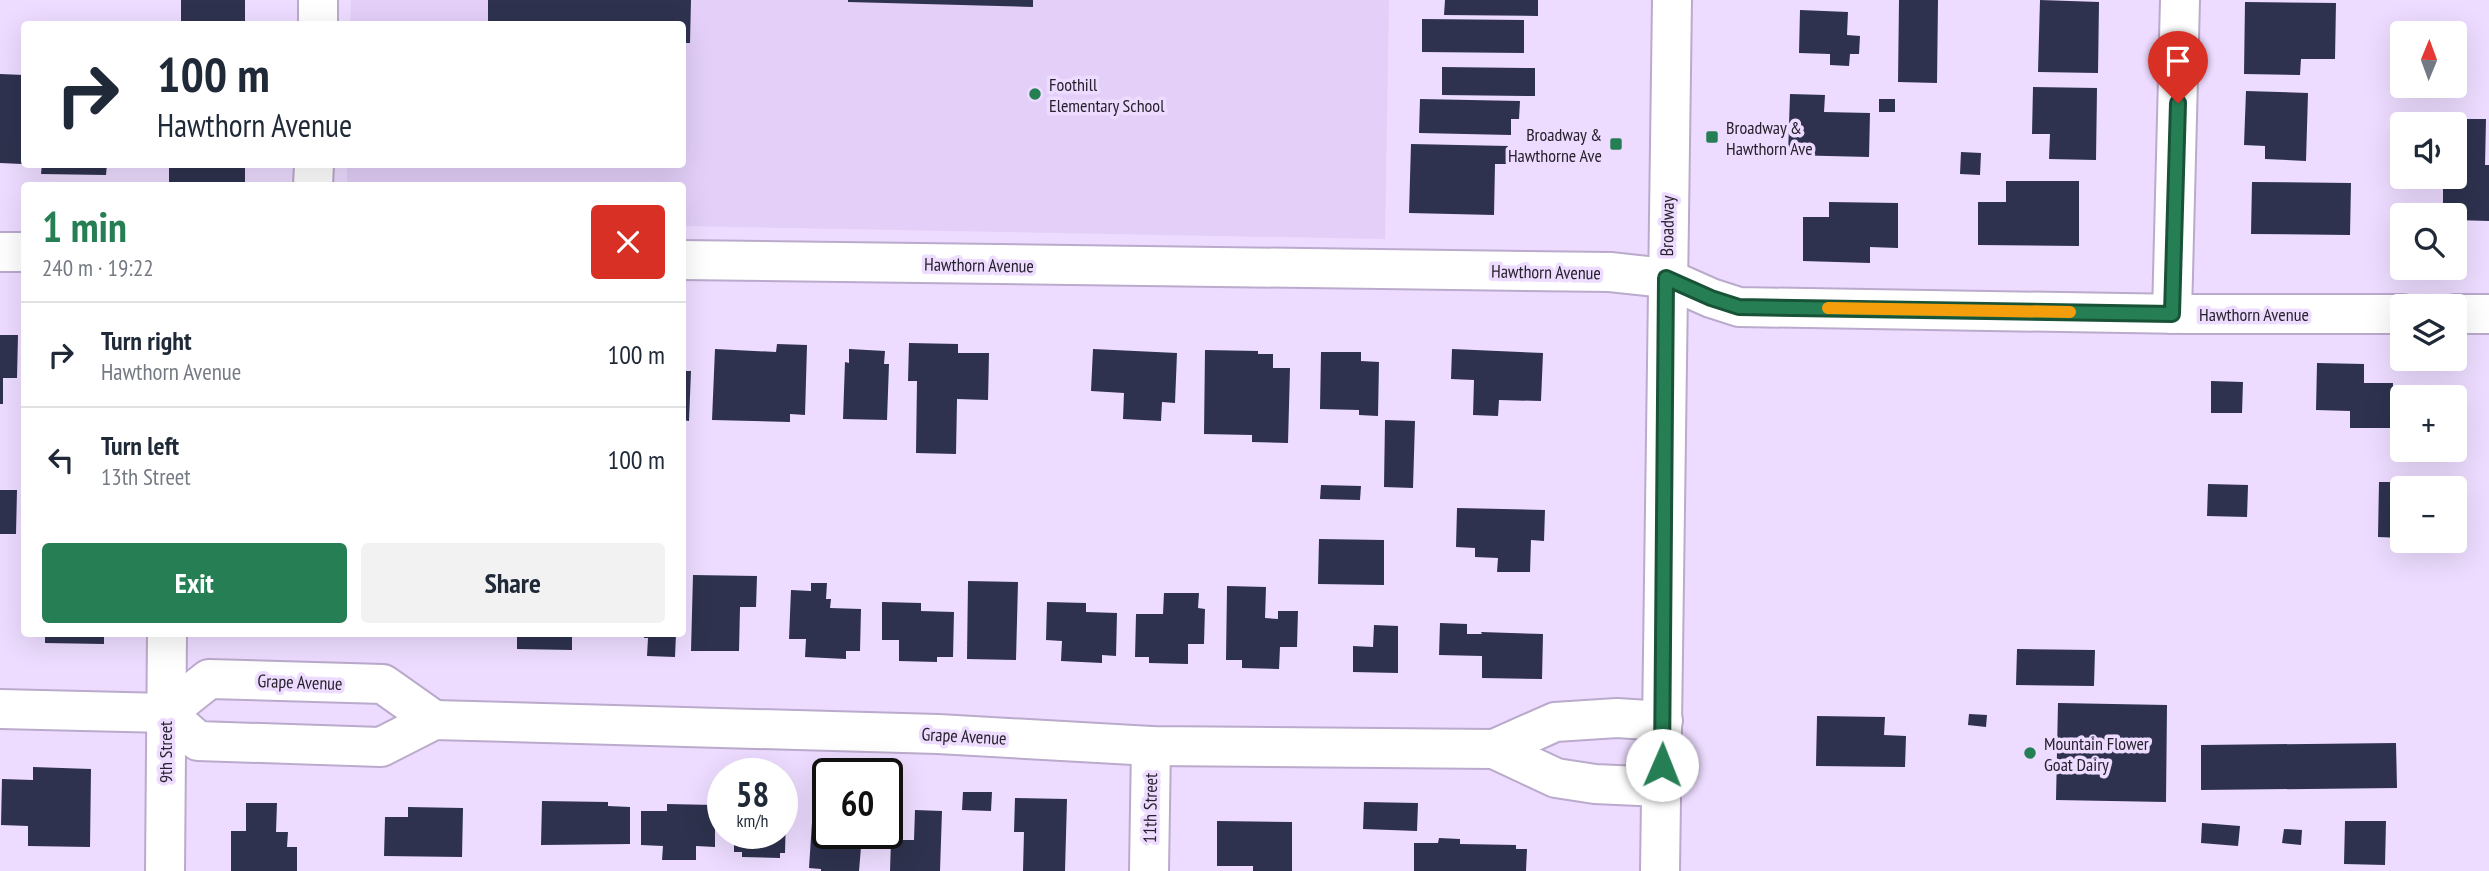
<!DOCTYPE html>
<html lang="en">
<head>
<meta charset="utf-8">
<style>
	body { margin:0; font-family:"PT Sans Narrow",sans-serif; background:#f2f2f3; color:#1f2937; height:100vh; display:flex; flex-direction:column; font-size:26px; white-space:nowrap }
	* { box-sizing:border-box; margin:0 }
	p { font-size:23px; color:#747a83 }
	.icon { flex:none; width:38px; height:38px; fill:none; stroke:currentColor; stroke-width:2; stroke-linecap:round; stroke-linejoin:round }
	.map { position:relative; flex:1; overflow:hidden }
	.sheet { position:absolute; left:21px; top:182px; width:665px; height:455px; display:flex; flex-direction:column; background:#fff; border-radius:7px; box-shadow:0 7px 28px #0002 }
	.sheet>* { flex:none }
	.hud { position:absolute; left:21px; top:21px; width:665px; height:147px; border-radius:7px; box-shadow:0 7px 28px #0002; background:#fff; color:#1f2937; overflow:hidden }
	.needle { width:46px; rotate:1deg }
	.buttons { position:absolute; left:2390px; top:21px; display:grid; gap:14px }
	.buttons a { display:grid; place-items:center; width:77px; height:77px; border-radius:7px; background:#fff; box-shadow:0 7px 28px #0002; font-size:35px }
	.speed { position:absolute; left:707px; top:758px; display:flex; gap:14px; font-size:35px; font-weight:700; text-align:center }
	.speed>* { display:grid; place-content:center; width:91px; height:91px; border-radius:50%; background:#fff; box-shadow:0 7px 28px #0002; line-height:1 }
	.speed small { font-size:18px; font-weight:400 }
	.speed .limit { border:4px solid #111; border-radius:10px; background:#fff; color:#111 }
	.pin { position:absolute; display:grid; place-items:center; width:60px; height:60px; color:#fff; margin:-72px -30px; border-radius:50% 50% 50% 0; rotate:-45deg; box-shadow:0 0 7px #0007 }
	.pin .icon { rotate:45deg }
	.me { position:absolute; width:77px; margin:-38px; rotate:1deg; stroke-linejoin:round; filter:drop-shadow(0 0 5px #0008) }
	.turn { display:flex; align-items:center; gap:24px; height:147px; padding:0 21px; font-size:32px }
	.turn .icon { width:91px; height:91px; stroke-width:2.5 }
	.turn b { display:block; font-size:49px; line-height:60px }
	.round { display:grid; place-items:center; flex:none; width:74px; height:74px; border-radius:7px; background:#f2f2f3 }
	.head { display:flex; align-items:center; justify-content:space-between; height:119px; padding:0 21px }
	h1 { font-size:42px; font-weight:700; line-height:52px; color:#267f54 }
	.button { display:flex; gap:14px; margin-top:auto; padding:14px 21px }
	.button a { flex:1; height:80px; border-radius:7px; background:#267f54; color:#fff; font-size:28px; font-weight:700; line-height:80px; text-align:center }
	.button a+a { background:#f2f2f3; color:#1f2937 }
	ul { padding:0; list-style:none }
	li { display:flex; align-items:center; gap:21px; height:105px; padding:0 21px; border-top:2px solid #e0e1e3 }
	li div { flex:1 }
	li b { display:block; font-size:26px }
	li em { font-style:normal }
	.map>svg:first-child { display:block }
</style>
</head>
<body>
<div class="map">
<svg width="2489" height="871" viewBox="0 0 2489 871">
	<rect width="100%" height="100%" fill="#eddcff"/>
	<!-- built -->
	<polygon fill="#e3cff8" points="351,0 1389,0 1385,239 683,226 682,186 347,186 347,165 682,164 682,24 350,24"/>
	<!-- building -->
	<g fill="#2f324e">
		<polygon points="181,0 245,0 245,23 203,24 203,23 181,22"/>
		<polygon points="488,0 691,0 690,43 682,43 682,24 488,24"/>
		<polygon points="848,0 1033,0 1033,7 848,2"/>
		<polygon points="1445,0 1538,0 1538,16 1444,15"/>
		<polygon points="1899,0 1938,0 1937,83 1898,82"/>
		<polygon points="2040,0 2099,2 2098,73 2038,72"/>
		<polygon points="2245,2 2336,3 2335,59 2301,59 2300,75 2244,74"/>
		<polygon points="1800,10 1848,12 1847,35 1860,36 1859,54 1850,54 1849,66 1830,65 1830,54 1799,53"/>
		<polygon points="1422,19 1524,20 1524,53 1422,52"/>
		<polygon points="1442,67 1535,68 1535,96 1442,95"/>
		<polygon points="0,74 24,75 22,164 0,163"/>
		<polygon points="2033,87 2097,88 2096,160 2049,159 2050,134 2032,134"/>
		<polygon points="2246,91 2308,93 2306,161 2265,159 2265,146 2244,145"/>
		<polygon points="1790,94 1825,95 1824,112 1870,113 1869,157 1788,155"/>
		<polygon points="1420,99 1520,101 1519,119 1511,119 1511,135 1419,133"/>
		<rect x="1879" y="99" width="16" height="13"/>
		<polygon points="2444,119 2486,119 2485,165 2489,165 2489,221 2455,220 2455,215 2443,215 2443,177 2455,177 2455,124 2444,124"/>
		<polygon points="1411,144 1508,146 1508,164 1495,164 1494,215 1409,213"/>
		<polygon points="1961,152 1981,153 1980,175 1960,174"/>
		<polygon points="42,164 107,164 106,175 41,174"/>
		<polygon points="169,164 245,164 245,186 169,184"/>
		<polygon points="2006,181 2079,181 2079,246 1978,245 1978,202 2006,202"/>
		<polygon points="2252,182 2351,183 2350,235 2251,234"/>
		<polygon points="1829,202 1898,203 1898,248 1870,247 1870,263 1803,261 1803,217 1829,217"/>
		<polygon points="0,335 18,335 17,378 3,378 3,404 0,404"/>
		<polygon points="909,343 958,344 958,353 989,353 988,400 957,399 956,454 916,453 917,381 908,381"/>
		<polygon points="777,344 807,345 805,415 790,414 790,422 712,420 715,349 776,352"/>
		<polygon points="849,349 885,351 884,364 889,364 887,420 843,419 845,362 849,363"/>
		<polygon points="1093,349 1177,353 1175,403 1162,402 1161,421 1123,419 1124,393 1091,391"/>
		<polygon points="1452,349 1543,353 1541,401 1499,400 1498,416 1473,415 1474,380 1451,379"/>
		<polygon points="1205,350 1258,351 1258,354 1273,354 1273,368 1290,368 1288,443 1252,442 1252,435 1204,434"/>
		<polygon points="1321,352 1361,352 1361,361 1379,362 1378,416 1359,415 1359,410 1320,409"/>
		<polygon points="2317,363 2364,364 2364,383 2393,383 2392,428 2350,428 2350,411 2316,410"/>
		<polygon points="682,371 691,371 689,421 682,420"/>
		<polygon points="2211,381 2243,382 2242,413 2211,413"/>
		<polygon points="1385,420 1415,421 1413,488 1384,487"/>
		<polygon points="2379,482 2412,482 2412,488 2403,488 2403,538 2378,537"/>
		<polygon points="2208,484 2248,485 2247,517 2207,516"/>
		<polygon points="1321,485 1361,486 1360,500 1320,499"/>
		<polygon points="0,490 17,490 16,534 0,534"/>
		<polygon points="1457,508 1545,510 1544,541 1531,540 1530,572 1497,572 1498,558 1475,557 1475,548 1456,547"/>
		<polygon points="1319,539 1384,540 1384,585 1318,584"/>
		<polygon points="693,575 757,576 756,607 740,607 739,651 691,651"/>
		<polygon points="968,581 1018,582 1016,660 967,659"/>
		<polygon points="811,583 827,583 826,599 831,599 830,608 861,609 860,651 846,651 846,659 805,657 806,639 789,639 791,590 811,591"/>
		<polygon points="1227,586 1266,587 1265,618 1278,619 1278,611 1298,611 1297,647 1280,647 1279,669 1242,668 1242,660 1226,660"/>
		<polygon points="1164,593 1199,593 1198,608 1205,609 1204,644 1188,644 1188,664 1149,663 1149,657 1135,657 1136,614 1163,614"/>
		<polygon points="882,602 921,603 921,611 954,612 953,657 937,657 937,662 899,661 899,640 882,640"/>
		<polygon points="1047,602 1086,603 1086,612 1117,613 1116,656 1102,655 1102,663 1061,661 1062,641 1046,640"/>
		<polygon points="1440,623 1467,624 1467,634 1482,634 1481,632 1543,634 1542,679 1482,678 1482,656 1439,655"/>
		<polygon points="1374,625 1398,626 1398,673 1353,672 1353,646 1373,647"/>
		<polygon points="45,634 104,634 104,644 45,643"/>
		<rect x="443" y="634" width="33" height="2"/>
		<polygon points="517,634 572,634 572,650 517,649"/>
		<polygon points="645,634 676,634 675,657 647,656 648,638 644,638"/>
		<polygon points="2017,649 2095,650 2094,686 2016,685"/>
		<polygon points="2058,703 2167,705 2166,802 2056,800"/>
		<polygon points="1969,714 1987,715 1986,727 1968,725"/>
		<polygon points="1817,716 1885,717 1884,735 1906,736 1905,767 1816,766"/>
		<polygon points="2396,743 2397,788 2201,790 2201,745"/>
		<polygon points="33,767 91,769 90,847 28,846 28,826 1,825 2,779 33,780"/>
		<polygon points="963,792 992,792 991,811 962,810"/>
		<polygon points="1015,798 1067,799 1065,871 1023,871 1024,832 1014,832"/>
		<polygon points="542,801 608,802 608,806 630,807 630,844 541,845"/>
		<polygon points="1364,802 1418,803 1417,831 1363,829"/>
		<polygon points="246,803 277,803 276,832 288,832 287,847 297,847 297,871 231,871 231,831 246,831"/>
		<polygon points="667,804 715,805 715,847 696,846 696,860 662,860 663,846 641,845 641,811 667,811"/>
		<polygon points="408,807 463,808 462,857 384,856 385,817 408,817"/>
		<polygon points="813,807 828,808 828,833 841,833 840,845 861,847 859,871 821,871 821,869 809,868"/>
		<polygon points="915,810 942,811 940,871 890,871 891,840 914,840"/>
		<polygon points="782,814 786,814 785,853 780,853 780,858 742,857 742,852 734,852 734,833 782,833"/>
		<polygon points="1217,821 1292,822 1292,871 1253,871 1253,866 1217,866"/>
		<polygon points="2345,821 2386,821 2385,865 2344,864"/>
		<polygon points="2202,823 2240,826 2238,846 2201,843"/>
		<polygon points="2284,829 2302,830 2301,845 2282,843"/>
		<polygon points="1439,838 1460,839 1460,844 1516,845 1516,849 1527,849 1526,871 1414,871 1414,843 1438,843"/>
	</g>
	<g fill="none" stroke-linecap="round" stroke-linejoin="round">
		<!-- minor casing -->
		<g stroke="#baaacb" stroke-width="42">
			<g id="minor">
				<polyline points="318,24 318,0"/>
				<polyline points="313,186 314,164"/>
				<polyline points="0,252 24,252"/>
				<polyline points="682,260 1610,272 1666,278 1711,298 1739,307 2185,314 2403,314"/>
				<polyline points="2172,314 2180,0"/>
				<polyline points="2455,314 2489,314"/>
				<polyline points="0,709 166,713 209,679 383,684 434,720"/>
				<polyline points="166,713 198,741 381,747 434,720 938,734 1151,746 1494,749 1556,778 1595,784 1661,787"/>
				<polyline points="1494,749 1555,722 1617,718 1663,721"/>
				<polyline points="165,871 167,634"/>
				<polyline points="1149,871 1151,746"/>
			</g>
		</g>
		<!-- major casing -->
		<g stroke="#baaacb" stroke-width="42">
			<polyline id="major" points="1660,871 1672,0"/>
		</g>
		<!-- minor -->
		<use href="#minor" stroke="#fff" stroke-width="38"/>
		<!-- major -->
		<use href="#major" stroke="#fff" stroke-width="38"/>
	</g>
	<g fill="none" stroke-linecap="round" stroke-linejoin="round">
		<!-- route casing -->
		<g stroke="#195337" stroke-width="18">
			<polyline id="route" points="1662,765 1666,278 1711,298 1739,307 2172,314 2178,103"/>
		</g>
		<!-- route -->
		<use href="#route" stroke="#267f54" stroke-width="12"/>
		<!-- slow -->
		<polyline stroke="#f59e0b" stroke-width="12" points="1828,308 2070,312"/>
	</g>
	<!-- markers -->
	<g fill="#267f54" stroke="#eddcff" stroke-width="2.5">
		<circle cx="1035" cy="94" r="7"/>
		<rect x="1705" y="130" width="14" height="14" rx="3.5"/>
		<rect x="1609" y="137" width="14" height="14" rx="3.5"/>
		<circle cx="2030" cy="753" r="7"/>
	</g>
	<g text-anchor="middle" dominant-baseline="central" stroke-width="7" stroke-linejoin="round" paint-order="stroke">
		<!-- poi labels -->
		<g font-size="18" fill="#27212d" stroke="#eddcff" text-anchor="start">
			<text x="1049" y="84">Foothill<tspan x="1049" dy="21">Elementary School</tspan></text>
			<text x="1726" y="127">Broadway &amp;<tspan x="1726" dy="21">Hawthorn Ave</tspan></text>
			<text x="1602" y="134" text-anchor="end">Broadway &amp;<tspan x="1602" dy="21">Hawthorne Ave</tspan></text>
			<text x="2044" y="743">Mountain Flower<tspan x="2044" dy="21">Goat Dairy</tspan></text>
		</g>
		<!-- street labels -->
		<g font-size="18" fill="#27212d" stroke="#eddcff">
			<text transform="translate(1667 226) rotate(-89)">Broadway</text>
			<text transform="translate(979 265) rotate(1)">Hawthorn Avenue</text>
			<text transform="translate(1546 272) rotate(1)">Hawthorn Avenue</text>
			<text x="2254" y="314">Hawthorn Avenue</text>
			<text transform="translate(300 682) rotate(2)">Grape Avenue</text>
			<text transform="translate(964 736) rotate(3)">Grape Avenue</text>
			<text transform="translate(165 752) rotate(-90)">9th Street</text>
			<text transform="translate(1150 808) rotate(-89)">11th Street</text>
		</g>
	</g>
</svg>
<div class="buttons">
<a><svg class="needle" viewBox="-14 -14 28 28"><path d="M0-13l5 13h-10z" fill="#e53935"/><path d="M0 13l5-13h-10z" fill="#747a83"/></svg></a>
<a><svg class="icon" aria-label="sound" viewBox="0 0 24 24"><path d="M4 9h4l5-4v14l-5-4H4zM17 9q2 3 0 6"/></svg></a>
<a><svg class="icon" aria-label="search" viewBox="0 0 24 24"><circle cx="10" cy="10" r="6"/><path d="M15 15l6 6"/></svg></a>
<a><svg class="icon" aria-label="layers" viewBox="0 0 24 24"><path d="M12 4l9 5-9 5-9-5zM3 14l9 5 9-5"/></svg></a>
<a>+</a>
<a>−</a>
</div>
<div class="speed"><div>58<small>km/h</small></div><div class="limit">60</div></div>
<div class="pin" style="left:2178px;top:103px;background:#d93025"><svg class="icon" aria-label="arrive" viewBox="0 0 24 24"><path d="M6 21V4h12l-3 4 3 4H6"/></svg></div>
<svg class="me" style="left:1662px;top:765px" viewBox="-20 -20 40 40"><circle r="19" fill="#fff"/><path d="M0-13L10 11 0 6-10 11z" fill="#267f54"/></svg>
<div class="hud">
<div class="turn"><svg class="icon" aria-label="right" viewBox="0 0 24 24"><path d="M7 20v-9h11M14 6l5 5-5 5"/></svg><div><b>100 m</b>Hawthorn Avenue</div></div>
</div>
<section class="sheet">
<div class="head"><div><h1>1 min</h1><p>240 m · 19:22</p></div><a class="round" style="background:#d93025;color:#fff"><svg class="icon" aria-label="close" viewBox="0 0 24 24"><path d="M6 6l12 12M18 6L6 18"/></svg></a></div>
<ul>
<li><svg class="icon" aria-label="right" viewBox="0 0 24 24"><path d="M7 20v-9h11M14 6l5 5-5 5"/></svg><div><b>Turn right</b><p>Hawthorn Avenue</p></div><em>100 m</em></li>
<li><svg class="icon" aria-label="left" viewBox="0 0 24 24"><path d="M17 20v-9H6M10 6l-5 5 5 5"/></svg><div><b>Turn left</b><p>13th Street</p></div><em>100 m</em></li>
</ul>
<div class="button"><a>Exit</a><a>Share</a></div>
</section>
</div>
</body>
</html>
